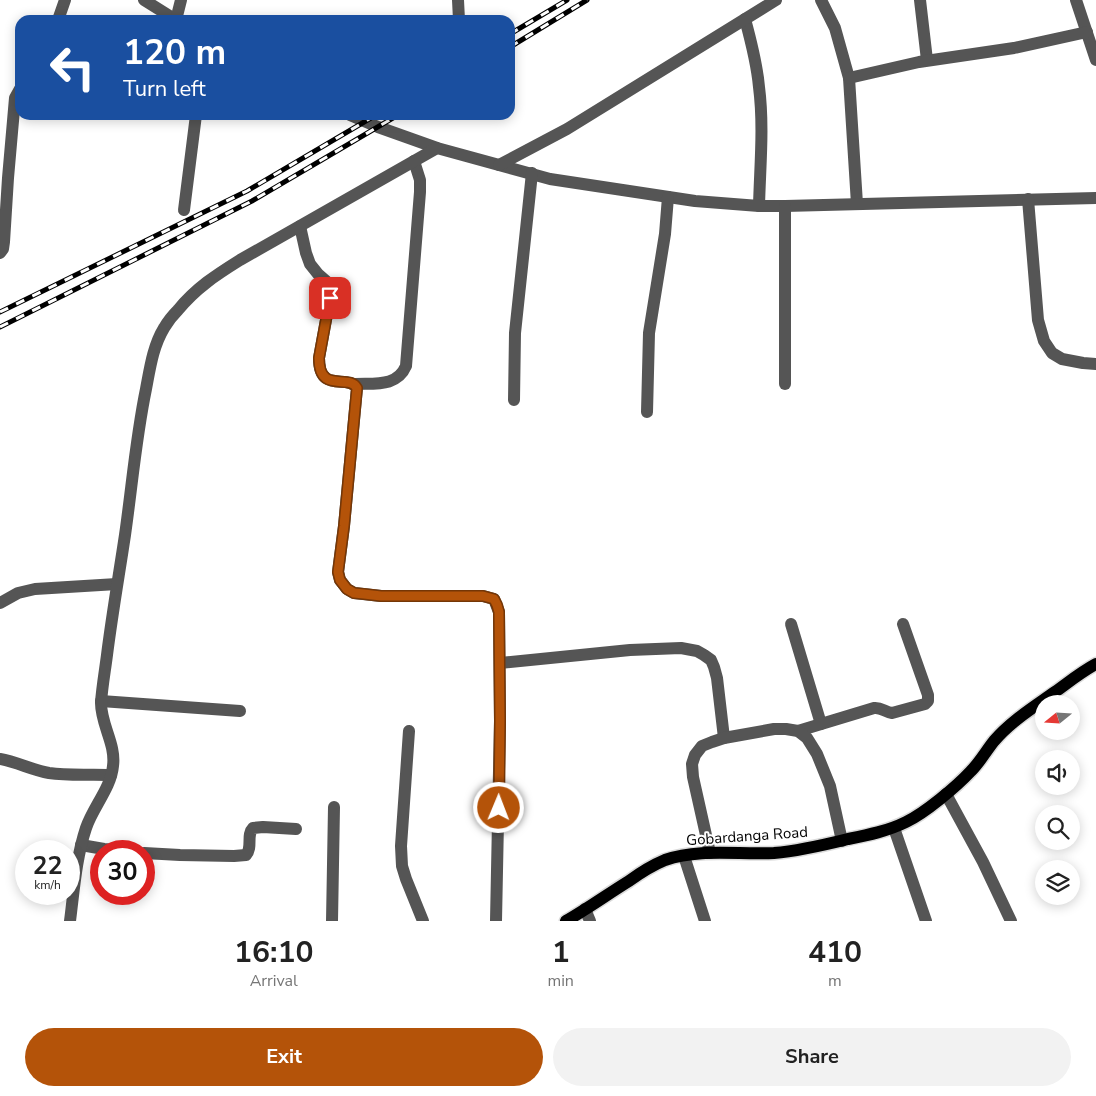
<!DOCTYPE html>
<html lang="en">
<head>
<meta charset="utf-8">
<style>
	body { margin:0; font-family:"Nunito Sans",sans-serif; background:#f2f2f2; color:#222; height:100vh; display:flex; flex-direction:column; font-size:19px; white-space:nowrap }
	* { box-sizing:border-box; margin:0 }
	p { font-size:16px; color:#767676 }
	.icon { flex:none; width:28px; height:28px; fill:none; stroke:currentColor; stroke-width:2; stroke-linecap:round; stroke-linejoin:round }
	.map { position:relative; height:921px; overflow:hidden }
	.sheet { display:flex; flex-direction:column; background:#fff; flex:1 }
	.sheet>* { flex:none }
	.guide { position:absolute; left:15px; top:15px; width:500px; height:105px; border-radius:15px; box-shadow:0 2px 12px #0003; background:#1a4fa0; color:#fff; overflow:hidden }
	.needle { width:32px; rotate:252deg }
	.buttons { position:absolute; left:1035px; top:695px; display:grid; gap:10px }
	.buttons a { display:grid; place-items:center; width:45px; height:45px; border-radius:50%; background:#fff; box-shadow:0 2px 12px #0003; font-size:25px }
	.speed { position:absolute; left:15px; top:840px; display:flex; gap:10px; font-size:25px; font-weight:700; text-align:center }
	.speed>* { display:grid; place-content:center; width:65px; height:65px; border-radius:50%; background:#fff; box-shadow:0 2px 12px #0003; line-height:1 }
	.speed small { font-size:12px; font-weight:400 }
	.speed .limit { border:8px solid #d22; background:#fff; color:#111 }
	.pin { position:absolute; display:grid; place-items:center; width:42px; height:42px; color:#fff; margin:-21px; border-radius:10px; box-shadow:0 2px 8px #0006 }
	.me { position:absolute; width:55px; margin:-28px; rotate:1deg; stroke-linejoin:round; filter:drop-shadow(0 0 4px #0008) }
	.turn { display:flex; align-items:center; gap:18px; height:105px; padding:0 25px; font-size:22px }
	.turn .icon { width:65px; height:65px; stroke-width:2.5 }
	.turn b { display:block; font-size:35px; line-height:42px }
	.eta { display:flex; justify-content:space-evenly; align-items:center; height:85px; text-align:center }
	.eta b { font-size:30px; font-weight:700; line-height:35px }
	.cta { display:flex; gap:10px; margin-top:auto; padding:10px 25px }
	.cta a { flex:1; height:58px; border-radius:30px; background:#b45309; color:#fff; font-size:20px; font-weight:700; line-height:58px; text-align:center }
	.cta a+a { background:#f2f2f2; color:#222 }
	.map>svg:first-child { display:block }
</style>
</head>
<body>
<div class="map">
<svg width="1096" height="921" viewBox="0 0 1096 921">
	<rect width="100%" height="100%" fill="#fff"/>
	<g fill="none" stroke-linecap="round" stroke-linejoin="round">
		<!-- major casing -->
		<g stroke="#dbdbdb" stroke-width="15">
			<path id="major" d="M566,921C587,909 608,894 629,881C640,873 653,865 665,860C700,848 739,855 774,853C799,851 824,845 848,839C868,835 888,831 906,822C925,813 956,787 971,771C980,762 986,751 994,741C1011,721 1034,707 1055,692C1069,682 1081,672 1096,664"/>
		</g>
		<!-- minor -->
		<g stroke="#555" stroke-width="12">
			<polyline points="144,0 176,20"/>
			<polyline points="458,0 459,20"/>
			<polyline points="821,0 835,28 849,78 857,204"/>
			<polyline points="920,0 927,60"/>
			<polyline points="1076,0 1096,60"/>
			<path d="M745,19C751,41 757,64 759,87C764,126 760,166 759,206"/>
			<polyline points="58,20 65,0"/>
			<polyline points="176,20 181,0"/>
			<polyline points="849,78 919,62 1014,48 1087,32"/>
			<polyline points="350,115 378,127 437,148 550,179 695,201 759,206 785,206 1096,198"/>
			<polyline points="499,165 567,129 776,0"/>
			<polyline points="1028,199 1038,320 1044,341 1052,353 1062,359 1083,363 1096,364"/>
			<polyline points="184,210 196,115"/>
			<path d="M300,226L306,253L310,264L318,274L326,281L330,287V298L319,358C319,395 349,373 357,388L344,526L338,572L340,580L347,589L354,593L381,596H483L494,599L499,612L500,721L496,921"/>
			<polyline points="0,253 3,249 4,242 8,178 15,98 20,89"/>
			<path d="M355,384C375,383 397,387 406,366L420,192V180L414,161"/>
			<polyline points="785,384 785,206"/>
			<polyline points="514,400 515,333 532,173"/>
			<polyline points="647,412 649,333 665,234 668,197"/>
			<polyline points="0,603 18,593 35,589 117,584"/>
			<polyline points="791,624 821,724"/>
			<polyline points="500,663 630,650 681,648 697,651 704,655 711,660 714,667 717,678 724,738"/>
			<polyline points="101,701 240,711"/>
			<polyline points="409,731 401,846 402,866 406,879 423,921"/>
			<path d="M798,731L874,708C881,707 885,712 892,713L925,704L928,701V695L903,624"/>
			<path d="M0,759C17,762 32,770 49,773C69,776 91,774 111,775"/>
			<polyline points="946,794 983,862 1011,921"/>
			<polyline points="894,828 926,921"/>
			<polyline points="81,845 104,849 125,851"/>
			<path d="M144,853L180,855L234,856L246,855C253,847 246,835 253,828L263,827L296,829"/>
			<polyline points="710,853 693,777 692,764 695,755 702,746 712,742 724,738 774,729 786,729 798,731 807,738 817,754 830,786 842,841"/>
			<polyline points="684,856 705,921"/>
			<polyline points="585,909 590,921"/>
			<path d="M70,921C74,890 76,858 86,828C93,807 111,788 113,766C116,744 101,725 101,703C102,687 105,671 107,655C112,615 119,575 125,535C132,486 136,437 146,389C150,368 153,346 164,328C168,321 173,315 178,310C196,288 216,275 240,260L437,148"/>
			<polyline points="332,921 334,807"/>
		</g>
		<!-- major -->
		<use href="#major" stroke="#000" stroke-width="12"/>
		<!-- rail casing -->
		<g stroke="#000" stroke-width="5">
			<g id="rail">
				<polyline points="510,34 567,0"/>
				<polyline points="510,47 587,0"/>
				<polyline points="0,312 247,191 376,115"/>
				<polyline points="0,327 252,201 398,115"/>
			</g>
		</g>
		<!-- rail -->
		<use href="#rail" stroke="#fff" stroke-width="3" stroke-dasharray="9" stroke-linecap="butt"/>
	</g>
	<g fill="none" stroke-linecap="round" stroke-linejoin="round">
		<!-- route casing -->
		<g stroke="#753606" stroke-width="12">
			<path id="route" d="M330,298L319,358C319,395 349,373 357,388L344,526L338,572L340,580L347,589L354,593L364,594L381,596H483L494,599L497,605L499,612L500,721L499,808"/>
		</g>
		<!-- route -->
		<use href="#route" stroke="#b45309" stroke-width="9"/>
	</g>
	<g text-anchor="middle" dominant-baseline="central" stroke-width="4" stroke-linejoin="round" paint-order="stroke">
		<!-- street labels -->
		<g font-size="15" fill="#000" stroke="#fff">
			<text transform="translate(747 836) rotate(-4)">Gobardanga Road</text>
		</g>
	</g>
</svg>
<div class="buttons">
<a><svg class="needle" viewBox="-14 -14 28 28"><path d="M0-13l5 13h-10z" fill="#e53935"/><path d="M0 13l5-13h-10z" fill="#767676"/></svg></a>
<a><svg class="icon" aria-label="sound" viewBox="0 0 24 24"><path d="M4 9h4l5-4v14l-5-4H4zM17 9q2 3 0 6"/></svg></a>
<a><svg class="icon" aria-label="search" viewBox="0 0 24 24"><circle cx="10" cy="10" r="6"/><path d="M15 15l6 6"/></svg></a>
<a><svg class="icon" aria-label="layers" viewBox="0 0 24 24"><path d="M12 4l9 5-9 5-9-5zM3 14l9 5 9-5"/></svg></a>
</div>
<div class="speed"><div>22<small>km/h</small></div><div class="limit">30</div></div>
<div class="pin" style="left:330px;top:298px;background:#d93025"><svg class="icon" aria-label="arrive" viewBox="0 0 24 24"><path d="M6 21V4h12l-3 4 3 4H6"/></svg></div>
<svg class="me" style="left:499px;top:808px" viewBox="-20 -20 40 40"><circle r="17" fill="#b45309" stroke="#fff" stroke-width="3"/><path d="M0-11L8 9 0 5-8 9z" fill="#fff"/></svg>
<div class="guide">
<div class="turn"><svg class="icon" aria-label="left" viewBox="0 0 24 24"><path d="M17 20v-9H6M10 6l-5 5 5 5"/></svg><div><b>120 m</b>Turn left</div></div>
</div>
</div>
<section class="sheet">
<div class="eta">
<div><b>16:10</b><p>Arrival</p></div>
<div><b>1</b><p>min</p></div>
<div><b>410</b><p>m</p></div>
</div>
<div class="cta"><a>Exit</a><a>Share</a></div>
</section>
</body>
</html>
